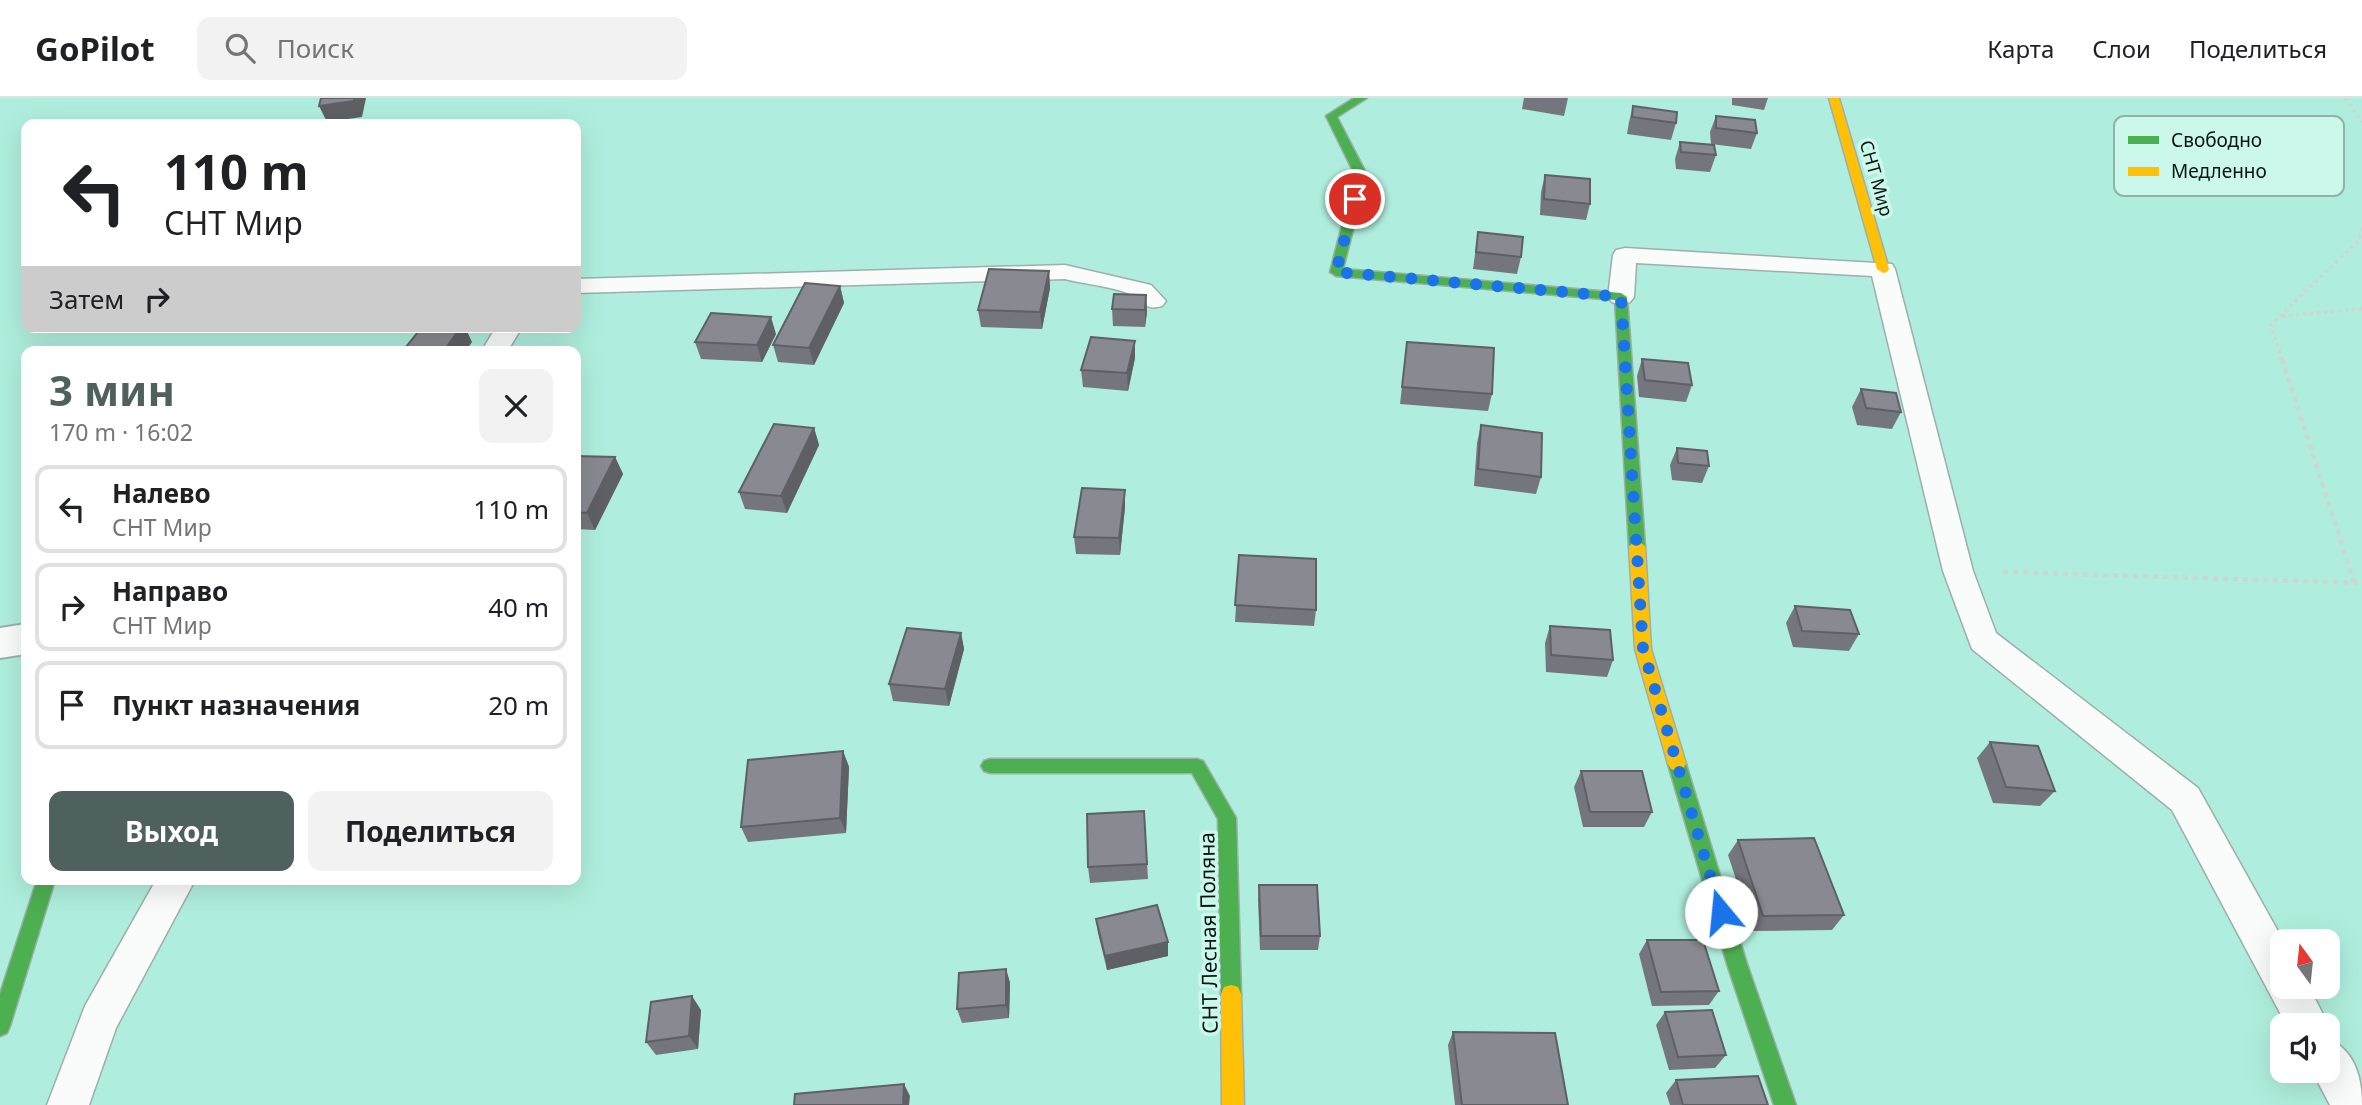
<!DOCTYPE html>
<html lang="ru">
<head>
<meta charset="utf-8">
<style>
	body { margin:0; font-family:"Noto Sans",sans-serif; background:#f2f2f2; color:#202124; height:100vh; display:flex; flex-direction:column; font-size:26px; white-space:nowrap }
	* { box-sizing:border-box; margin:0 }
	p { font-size:23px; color:#757577 }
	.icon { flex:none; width:38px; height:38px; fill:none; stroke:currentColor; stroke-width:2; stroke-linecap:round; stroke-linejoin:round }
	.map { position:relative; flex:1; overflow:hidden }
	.panel { position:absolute; left:21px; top:248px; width:560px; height:539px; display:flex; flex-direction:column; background:#fff; border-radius:14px; box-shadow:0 7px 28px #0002 }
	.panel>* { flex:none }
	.top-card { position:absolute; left:21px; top:21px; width:560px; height:214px; border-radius:14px; box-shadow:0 7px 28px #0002; background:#fff; color:#202124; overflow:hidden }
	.needle { width:46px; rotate:345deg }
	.fabs { position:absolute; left:2270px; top:831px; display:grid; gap:14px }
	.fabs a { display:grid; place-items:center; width:70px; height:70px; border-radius:14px; background:#fff; box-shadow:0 7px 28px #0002; font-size:35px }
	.pin { position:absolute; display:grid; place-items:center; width:60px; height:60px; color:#fff; margin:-30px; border:4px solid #fff; border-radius:50%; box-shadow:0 2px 7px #0007 }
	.me { position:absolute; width:77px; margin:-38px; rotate:343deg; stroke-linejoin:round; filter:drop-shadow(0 0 5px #0008) }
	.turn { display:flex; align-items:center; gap:24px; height:147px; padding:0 28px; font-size:32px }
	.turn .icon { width:91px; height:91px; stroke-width:2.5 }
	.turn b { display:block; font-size:49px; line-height:60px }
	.then { display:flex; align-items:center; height:66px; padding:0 28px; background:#0003; gap:14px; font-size:26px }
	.round { display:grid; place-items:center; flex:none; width:74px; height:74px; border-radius:14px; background:#f2f2f2 }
	.head { display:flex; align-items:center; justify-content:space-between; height:119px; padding:0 28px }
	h1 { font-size:42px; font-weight:700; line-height:52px; color:#4f615d }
	.cta { display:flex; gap:14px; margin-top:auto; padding:14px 28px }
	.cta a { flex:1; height:80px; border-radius:14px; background:#4f615d; color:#fff; font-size:28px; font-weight:700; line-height:80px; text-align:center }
	.cta a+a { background:#f2f2f2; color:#202124 }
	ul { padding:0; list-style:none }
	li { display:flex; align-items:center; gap:21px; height:88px; margin:0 14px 10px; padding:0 14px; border:4px solid #e0e0e0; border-radius:14px }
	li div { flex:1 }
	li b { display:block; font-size:26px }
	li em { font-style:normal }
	header { display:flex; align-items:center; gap:42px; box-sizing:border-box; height:98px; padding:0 35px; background:#fff; border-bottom:2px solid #e0e0e0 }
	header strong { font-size:33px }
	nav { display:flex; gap:38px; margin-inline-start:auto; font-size:24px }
	.search { width:490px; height:63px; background:#f2f2f2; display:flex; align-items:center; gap:18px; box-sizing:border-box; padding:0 24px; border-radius:14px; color:#757577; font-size:26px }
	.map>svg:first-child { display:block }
</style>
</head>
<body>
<header>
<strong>GoPilot</strong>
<div class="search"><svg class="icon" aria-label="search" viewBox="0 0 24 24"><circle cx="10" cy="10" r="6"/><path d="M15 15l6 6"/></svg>Поиск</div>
<nav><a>Карта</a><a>Слои</a><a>Поделиться</a></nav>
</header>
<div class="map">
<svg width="2362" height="1007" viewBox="0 0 2362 1007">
	<rect width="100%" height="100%" fill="#d6ede7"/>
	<!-- green -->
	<path fill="#afeede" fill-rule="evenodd" d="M0,0H2362V1007H0ZM26,26H576V229H26ZM26,254H576V782H26ZM2282,844H2328V889H2282ZM2282,928H2328V973H2282Z"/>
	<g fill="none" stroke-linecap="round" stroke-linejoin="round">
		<!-- lane casing -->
		<g stroke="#9dafaa" stroke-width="3">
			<g id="lane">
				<polygon points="1625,150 1892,166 1895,171 1973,473 1996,535 2198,690 2284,844 2282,844 2282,889 2309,889 2329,928 2328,932 2328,928 2287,928 2172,712 1972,551 1943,473 1872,178 1636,165 1634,199 1630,204 1621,207 1612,204 1608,199 1613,157 1616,152"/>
				<path d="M1065,167L1151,187L1166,203L1162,208C1145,213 1145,204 1132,197C1116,189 1084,186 1065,181L576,195V181Z"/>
				<polygon points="496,229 522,229 507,254 481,254"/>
				<polygon points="156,782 195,782 116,930 89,1007 47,1007 85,908"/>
				<path d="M2328,941C2355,952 2362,980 2362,1007H2330L2313,975V973H2328Z"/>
			</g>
		</g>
		<!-- street casing -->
		<g stroke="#9dafaa" stroke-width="4">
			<polygon id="street" points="26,526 26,556 0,560 0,530"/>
		</g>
		<!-- fast casing -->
		<g stroke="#9dafaa" stroke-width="3">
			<g id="fast">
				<polygon points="1354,0 1367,0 1337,19 1367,77 1343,171 1621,195 1627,199 1645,448 1642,452 1632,452 1629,448 1615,202 1336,178 1330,174 1355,77 1326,18"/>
				<polygon points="1677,659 1683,661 1686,666 1747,866 1796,1007 1774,1007 1727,866 1668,666 1671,661"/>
				<polygon points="990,661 1197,661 1203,663 1236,720 1241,896 1238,903 1231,905 1224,903 1221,896 1218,721 1192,675 990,675 984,673 981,668 984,663"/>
				<polygon points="37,782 55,782 10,928 7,935 0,938 0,896"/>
			</g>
		</g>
		<!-- slow casing -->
		<g stroke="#9dafaa" stroke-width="3">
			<g id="slow">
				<polygon points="1829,0 1839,0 1889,171 1887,174 1883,175 1877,171"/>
				<polygon points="1637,442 1645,448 1651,551 1686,666 1683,671 1677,673 1671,671 1668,666 1635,551 1629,448"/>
				<polygon points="1231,887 1238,889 1241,896 1244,1007 1222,1007 1221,896 1224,889"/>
			</g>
		</g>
		<!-- path-far1 -->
		<g stroke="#ced5d3" stroke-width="3.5" stroke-dasharray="3.5 3.5" stroke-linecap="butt">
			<polyline points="2345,0 2362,24"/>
			<polyline points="2282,218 2362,211"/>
			<polyline points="2282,262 2271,227 2360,141 2362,127"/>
		</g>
		<!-- path -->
		<g stroke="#ced5d3" stroke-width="4.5" stroke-dasharray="5 5" stroke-linecap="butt">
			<polyline points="2282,261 2355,487"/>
			<polyline points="2003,474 2362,485"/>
		</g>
		<!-- lane -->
		<use href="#lane" fill="#f9fcfb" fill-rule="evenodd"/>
		<!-- street -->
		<use href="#street" fill="#f9fcfb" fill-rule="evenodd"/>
		<!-- fast -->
		<use href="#fast" fill="#4caf50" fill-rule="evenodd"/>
		<!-- slow -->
		<use href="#slow" fill="#ffc107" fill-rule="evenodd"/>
	</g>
	<!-- wall -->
	<g fill="#75767d">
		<polygon points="1524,0 1568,0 1564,18 1522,11"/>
		<polygon points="1732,0 1768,0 1764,12 1732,7"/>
		<polygon points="1633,8 1676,25 1671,42 1627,36 1629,24"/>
		<polygon points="1716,18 1757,35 1751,51 1711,46 1710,34"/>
		<polygon points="1680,44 1716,57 1710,74 1676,71 1675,61"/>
		<polygon points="1545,77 1590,106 1586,122 1540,117 1541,94"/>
		<polygon points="1478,134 1521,159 1517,176 1473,171"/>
		<polygon points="1049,173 1050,190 1042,231 981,229 978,212"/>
		<polygon points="840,188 844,205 814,267 778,264 773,247"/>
		<polygon points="1146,197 1147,214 1145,229 1113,228 1112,211"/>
		<polygon points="776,236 762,264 701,261 695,244"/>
		<polygon points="1407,244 1492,296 1488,313 1400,306"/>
		<polygon points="1135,260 1128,293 1083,289 1081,272"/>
		<polygon points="1642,261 1692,287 1686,304 1639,299 1637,278"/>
		<polygon points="1861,291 1901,314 1892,331 1857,327 1852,309"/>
		<polygon points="1481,327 1541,379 1536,396 1474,388 1477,345"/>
		<polygon points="814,330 819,347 787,415 745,411 739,394"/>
		<polygon points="1677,350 1709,368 1702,385 1672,382 1670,367"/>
		<polygon points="576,358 615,359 623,376 595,432 576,431"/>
		<polygon points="1125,392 1125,409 1120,457 1076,456 1074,439"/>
		<polygon points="1239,457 1316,512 1314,528 1235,524"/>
		<polygon points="1795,508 1859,536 1849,553 1793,549 1786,525"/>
		<polygon points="1550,528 1613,562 1607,579 1546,574 1545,545"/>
		<polygon points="961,535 964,551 949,608 893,603 889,586"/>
		<polygon points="1990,644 2055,693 2040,708 1993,705 1977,660"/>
		<polygon points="843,653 849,669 846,735 748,744 741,729"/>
		<polygon points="1581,673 1652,714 1644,729 1583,729 1574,689"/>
		<polygon points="1144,713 1148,781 1090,785 1088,769"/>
		<polygon points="1738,742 1844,817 1832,832 1753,833 1728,757"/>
		<polygon points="1259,787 1320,838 1318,852 1260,852 1258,802"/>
		<polygon points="1096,821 1168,844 1168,858 1107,872 1098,835"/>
		<polygon points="1647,842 1719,893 1709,907 1652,908 1639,856"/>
		<polygon points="1006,871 1010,885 1009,920 962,925 957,911"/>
		<polygon points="701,912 698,951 656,957 646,944"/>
		<polygon points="1665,914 1726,957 1715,970 1669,972 1656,927"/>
		<polygon points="1453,934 1568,1007 1455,1007 1448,947"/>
		<polygon points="1676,982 1768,1007 1670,1007 1666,995"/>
	</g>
	<!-- shaded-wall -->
	<g fill="#5f6066">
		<polygon points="354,0 366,0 362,19 327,24 319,8"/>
		<polygon points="1049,173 1050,190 1042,231 1040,214"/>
		<polygon points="840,188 844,205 814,267 809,250"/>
		<polygon points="1146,197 1147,214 1145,229 1145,212"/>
		<polygon points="771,219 776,236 762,264 757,247"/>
		<polygon points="461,229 465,229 472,244 465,254 443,254"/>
		<polygon points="1135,243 1135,260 1128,293 1127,275"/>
		<polygon points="814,330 819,347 787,415 781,398"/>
		<polygon points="615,359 623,376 595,432 587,415"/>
		<polygon points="1125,392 1125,409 1120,457 1119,440"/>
		<polygon points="961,535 964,551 949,608 945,591"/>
		<polygon points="843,653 849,669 846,735 840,720"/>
		<polygon points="1168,844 1168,858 1107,872 1105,858"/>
		<polygon points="1006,871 1010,885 1009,920 1006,907"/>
		<polygon points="692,898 701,912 698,951 689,938"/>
		<polygon points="904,986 910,998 909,1007 903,1007"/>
	</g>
	<!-- building -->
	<g fill="#888991" stroke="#5f6066" stroke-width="2">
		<polygon points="321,0 354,0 354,3 319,8"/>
		<polygon points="1633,8 1677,14 1676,25 1632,19"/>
		<polygon points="1716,18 1755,22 1757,35 1716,30"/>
		<polygon points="1680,44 1714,47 1716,57 1681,54"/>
		<polygon points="1545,77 1590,81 1590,106 1544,101"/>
		<polygon points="1478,134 1523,139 1521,159 1476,154"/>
		<polygon points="989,171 1049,173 1040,214 978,212"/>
		<polygon points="805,185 840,188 809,250 773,247"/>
		<polygon points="1114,196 1146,197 1145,212 1112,211"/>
		<polygon points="711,215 771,219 757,247 695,244"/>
		<polygon points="422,229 461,229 443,254 402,254"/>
		<polygon points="1091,239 1135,243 1127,275 1081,272"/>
		<polygon points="1407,244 1494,250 1492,296 1402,289"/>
		<polygon points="1642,261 1688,265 1692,287 1645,282"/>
		<polygon points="1861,291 1896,295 1901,314 1866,310"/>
		<polygon points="774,326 814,330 781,398 739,394"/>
		<polygon points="1481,327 1542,335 1541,379 1478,371"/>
		<polygon points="1677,350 1707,353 1709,368 1678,365"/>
		<polygon points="576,358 615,359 587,415 576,414"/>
		<polygon points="1082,390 1125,392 1119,440 1074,439"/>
		<polygon points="1239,457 1316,461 1316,512 1235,507"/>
		<polygon points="1795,508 1850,512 1859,536 1802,533"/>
		<polygon points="1550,528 1610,532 1613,562 1551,557"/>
		<polygon points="907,530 961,535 945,591 889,586"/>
		<polygon points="1990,644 2038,648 2055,693 2006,689"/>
		<polygon points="843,653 840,720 741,729 748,662"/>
		<polygon points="1581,673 1642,673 1652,714 1590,714"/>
		<polygon points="1144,713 1147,766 1088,769 1087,716"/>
		<polygon points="1814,740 1844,817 1763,818 1738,742"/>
		<polygon points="1259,787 1317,787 1320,838 1261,838"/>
		<polygon points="1157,807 1168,844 1105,858 1096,821"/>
		<polygon points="1647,842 1703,842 1719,893 1661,894"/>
		<polygon points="1006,871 1006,907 957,911 959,875"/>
		<polygon points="692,898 689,938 646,944 651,904"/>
		<polygon points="1712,912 1726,957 1678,959 1665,914"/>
		<polygon points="1453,934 1555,935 1568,1007 1462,1007"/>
		<polygon points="1758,978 1768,1007 1683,1007 1676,982"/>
		<polygon points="904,986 903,1007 794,1007 795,996"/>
	</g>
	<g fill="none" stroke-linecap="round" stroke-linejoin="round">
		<!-- route -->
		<polyline stroke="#1a73e8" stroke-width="12" stroke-dasharray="0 21.6" points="1355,101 1336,174 1621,199 1643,551 1721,814"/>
	</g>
	<g text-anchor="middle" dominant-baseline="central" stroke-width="7" stroke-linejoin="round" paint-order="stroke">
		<!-- far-street labels -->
		<g font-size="18" fill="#061512" stroke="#ccf7eb">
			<text transform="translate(1877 80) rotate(74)">СНТ Мир</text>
		</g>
		<!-- street labels -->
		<g font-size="21" fill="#061512" stroke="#ccf7eb">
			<text transform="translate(1208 835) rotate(-91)">СНТ Лесная Поляна</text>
		</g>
	</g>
	<!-- legend -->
	<rect x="2114" y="18" width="230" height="80" rx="10" fill="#ccf7eb" stroke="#91b3aa" stroke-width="2"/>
	<rect x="2128" y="38" width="31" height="8" fill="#4caf50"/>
	<rect x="2128" y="69" width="31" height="9" fill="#ffc107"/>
	<g font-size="19" fill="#061512">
		<text x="2171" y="49">Свободно</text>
		<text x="2171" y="80">Медленно</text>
	</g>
</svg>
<div class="fabs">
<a><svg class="needle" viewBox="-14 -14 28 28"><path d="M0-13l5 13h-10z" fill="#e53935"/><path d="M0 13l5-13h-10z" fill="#757577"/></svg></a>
<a><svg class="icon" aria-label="sound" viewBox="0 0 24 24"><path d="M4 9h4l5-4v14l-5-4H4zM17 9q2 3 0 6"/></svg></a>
</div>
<div class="pin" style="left:1355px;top:101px;background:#d93025"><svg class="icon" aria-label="arrive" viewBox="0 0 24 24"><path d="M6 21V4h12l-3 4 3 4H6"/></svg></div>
<svg class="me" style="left:1721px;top:814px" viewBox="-20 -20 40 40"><circle r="19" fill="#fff"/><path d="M0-13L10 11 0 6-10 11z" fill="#1a73e8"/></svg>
<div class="top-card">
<div class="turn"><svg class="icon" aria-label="left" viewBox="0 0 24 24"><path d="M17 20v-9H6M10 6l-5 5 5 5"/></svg><div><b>110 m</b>СНТ Мир</div></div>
<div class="then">Затем<svg class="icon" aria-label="right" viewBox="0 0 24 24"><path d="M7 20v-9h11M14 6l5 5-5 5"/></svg></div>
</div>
<section class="panel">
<div class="head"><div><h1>3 мин</h1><p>170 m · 16:02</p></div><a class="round"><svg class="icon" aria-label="close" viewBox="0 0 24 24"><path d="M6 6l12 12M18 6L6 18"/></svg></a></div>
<ul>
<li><svg class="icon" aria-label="left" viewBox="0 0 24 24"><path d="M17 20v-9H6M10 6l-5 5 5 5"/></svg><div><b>Налево</b><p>СНТ Мир</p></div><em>110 m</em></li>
<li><svg class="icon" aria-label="right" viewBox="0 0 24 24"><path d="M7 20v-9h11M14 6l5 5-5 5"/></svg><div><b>Направо</b><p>СНТ Мир</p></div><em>40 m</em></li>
<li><svg class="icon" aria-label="arrive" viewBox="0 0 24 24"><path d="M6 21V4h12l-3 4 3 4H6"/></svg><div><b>Пункт назначения</b></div><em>20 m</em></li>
</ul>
<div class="cta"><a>Выход</a><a>Поделиться</a></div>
</section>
</div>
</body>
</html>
